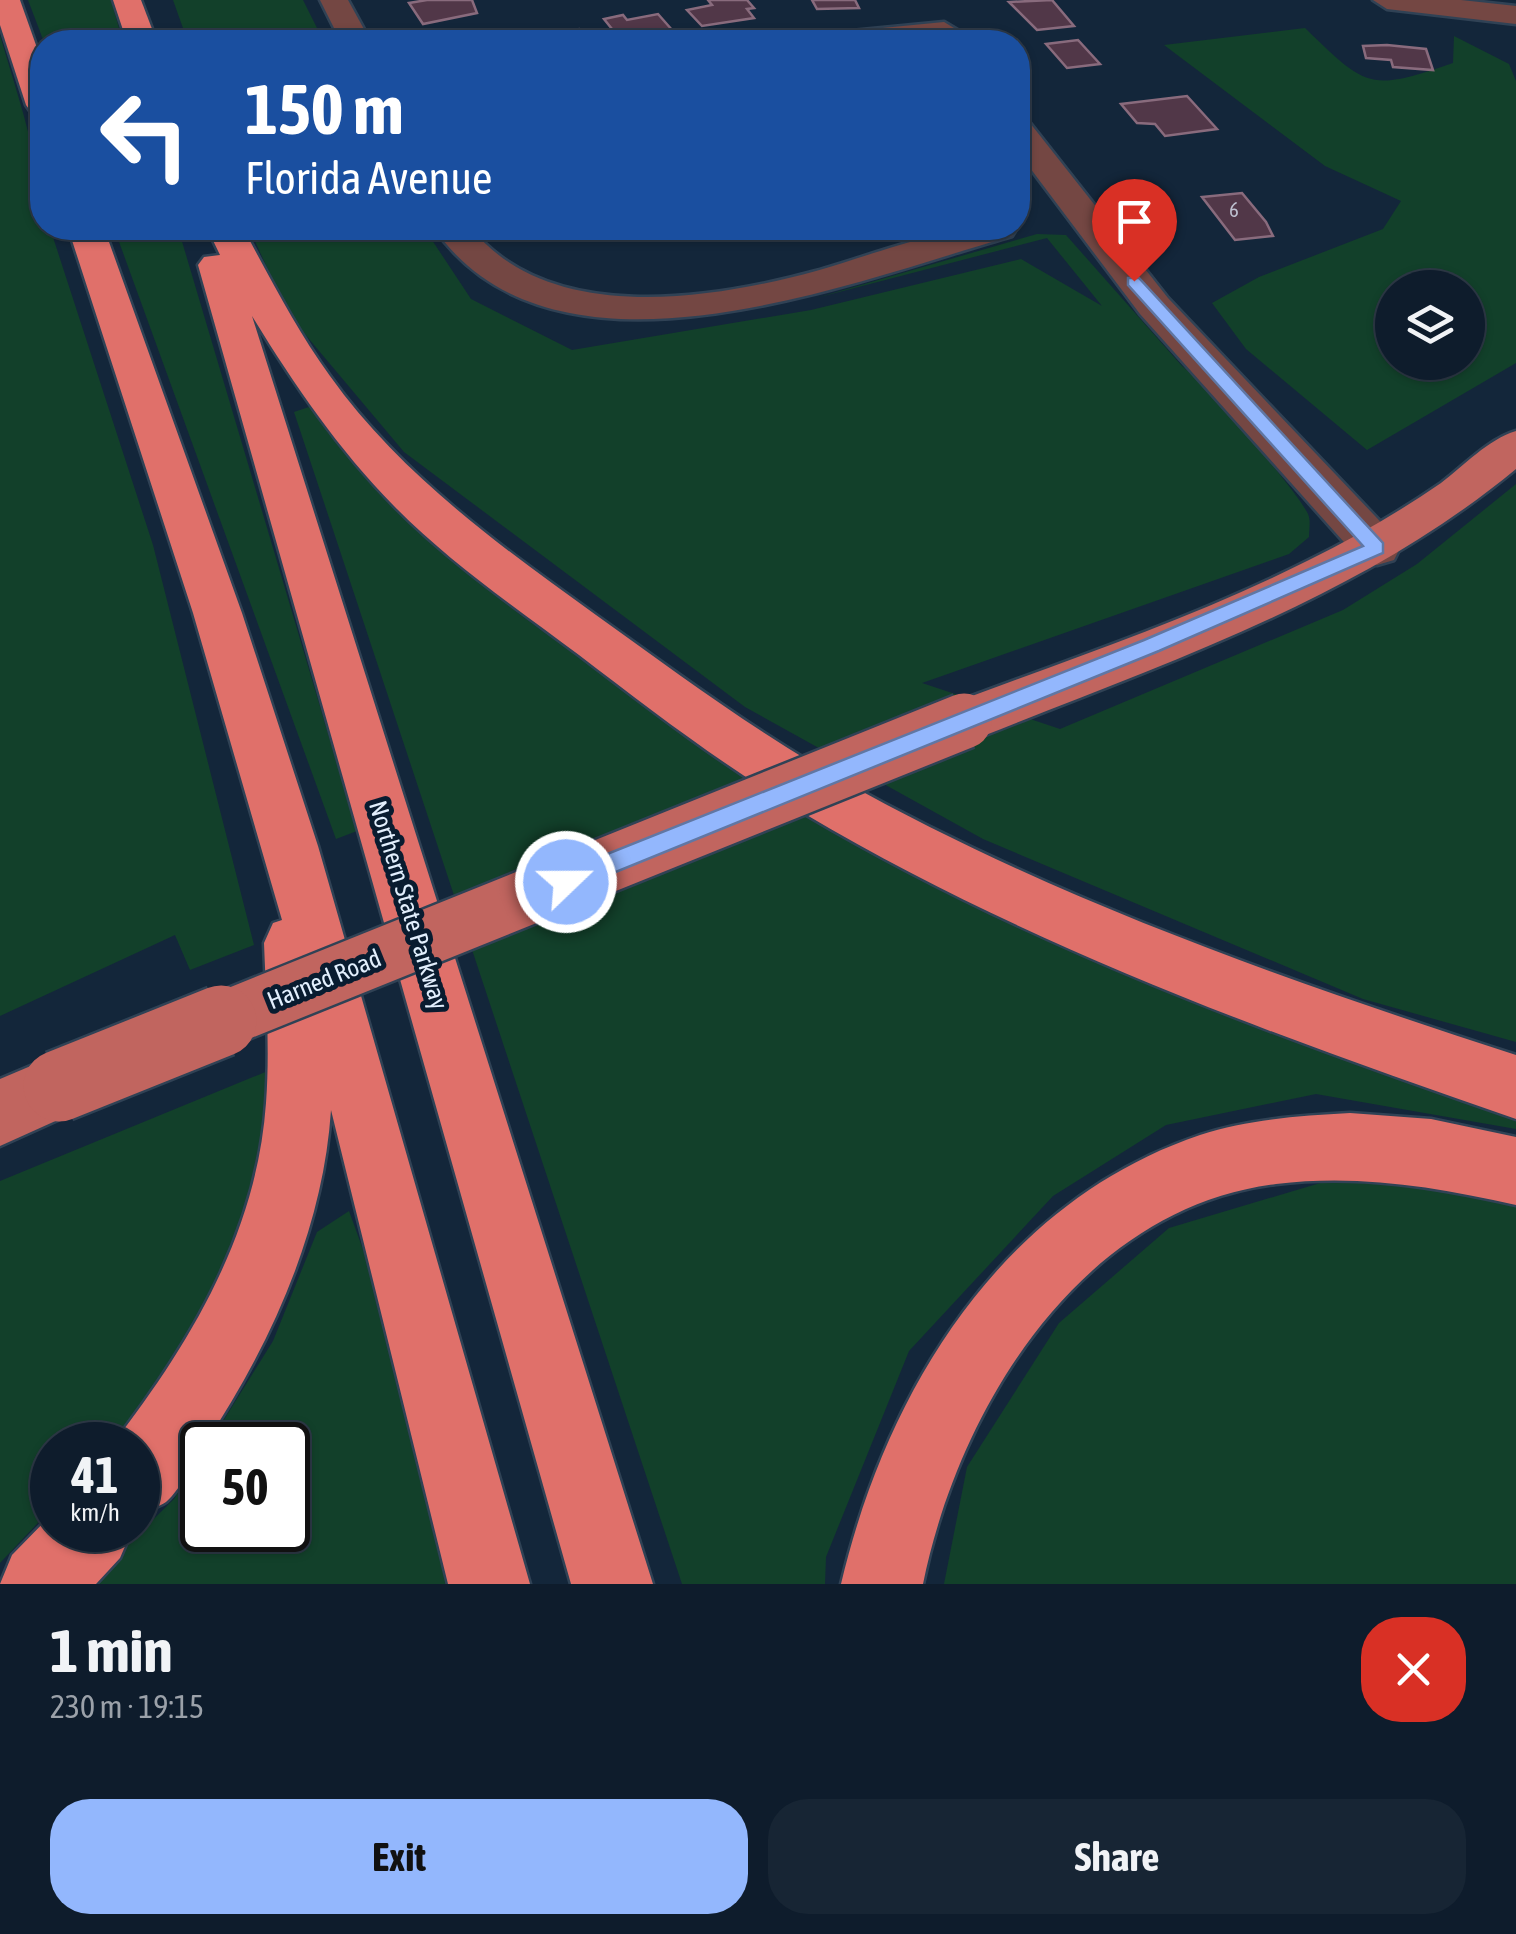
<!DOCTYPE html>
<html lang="en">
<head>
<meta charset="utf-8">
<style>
	body { margin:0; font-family:"Asap Condensed",sans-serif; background:#172534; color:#f1f3f6; height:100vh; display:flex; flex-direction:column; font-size:38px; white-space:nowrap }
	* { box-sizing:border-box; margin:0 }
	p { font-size:32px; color:#9ba1a9 }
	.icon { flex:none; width:55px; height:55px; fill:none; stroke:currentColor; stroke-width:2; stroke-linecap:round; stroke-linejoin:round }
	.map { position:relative; height:1584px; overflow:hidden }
	.drawer { display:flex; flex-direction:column; background:#0e1c2c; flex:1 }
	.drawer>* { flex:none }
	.hud { position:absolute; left:30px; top:30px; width:1000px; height:210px; border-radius:40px; box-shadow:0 2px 8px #0004,0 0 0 2px #2e3a48; background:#1a4fa0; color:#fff; overflow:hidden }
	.buttons { position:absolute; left:1375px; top:270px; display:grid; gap:20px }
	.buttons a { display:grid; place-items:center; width:110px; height:110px; border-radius:50%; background:#0e1c2c; box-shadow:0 2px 8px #0004,0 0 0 2px #2e3a48; font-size:50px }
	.speed { position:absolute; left:30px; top:1422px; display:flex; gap:20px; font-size:50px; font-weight:700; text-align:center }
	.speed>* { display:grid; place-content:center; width:130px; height:130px; border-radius:50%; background:#0e1c2c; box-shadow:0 2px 8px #0004,0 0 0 2px #2e3a48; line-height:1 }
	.speed small { font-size:25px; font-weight:400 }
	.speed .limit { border:5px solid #111; border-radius:15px; background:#fff; color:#111 }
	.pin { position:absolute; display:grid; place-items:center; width:85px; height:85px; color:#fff; margin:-102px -42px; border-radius:50% 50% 50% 0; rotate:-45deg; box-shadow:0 0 10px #0007 }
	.pin .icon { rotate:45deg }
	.me { position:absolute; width:110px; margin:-55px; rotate:68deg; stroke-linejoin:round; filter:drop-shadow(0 0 8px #0008) }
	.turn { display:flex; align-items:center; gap:35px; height:210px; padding:0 50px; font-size:45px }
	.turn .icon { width:130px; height:130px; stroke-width:2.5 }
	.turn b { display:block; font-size:70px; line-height:85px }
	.round { display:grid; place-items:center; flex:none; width:105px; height:105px; border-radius:40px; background:#172534 }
	.summary { display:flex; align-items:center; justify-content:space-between; height:170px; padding:0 50px }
	h1 { font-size:60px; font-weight:700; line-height:75px }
	.button { display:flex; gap:20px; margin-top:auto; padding:20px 50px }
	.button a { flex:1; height:115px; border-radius:40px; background:#93b7fd; color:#111; font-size:40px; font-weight:700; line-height:115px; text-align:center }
	.button a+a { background:#172534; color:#f1f3f6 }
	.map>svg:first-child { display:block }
</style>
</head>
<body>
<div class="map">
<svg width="1516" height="1584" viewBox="0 0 1516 1584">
	<rect width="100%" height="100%" fill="#13263a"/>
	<!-- green -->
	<g fill="#12402a" fill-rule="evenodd">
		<polygon points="28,0 111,0 123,42 44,42"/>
		<polygon points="173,0 303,0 324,42 176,42 184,31"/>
		<path d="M1305,28C1367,88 1369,92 1453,63L1454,36L1509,64L1516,81V363L1367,450L1246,349L1212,303L1259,277L1383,229L1401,201L1325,166L1164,45ZM1392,288H1468V362H1392Z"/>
		<path d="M0,35C18,98 42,162 42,228H50L153,545L254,945L190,970L175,935L0,1016Z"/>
		<polygon points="114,228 178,228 357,831 336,839"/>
		<path d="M249,228H424L471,299L572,350L811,310L1021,259L1102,306L1047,238L816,298L1037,234L1066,235L1182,366C1204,383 1297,490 1308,514C1311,521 1309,529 1309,537L1289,554L922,683L1060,729L1343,610L1417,564L1516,484V1042L1363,999L983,839L745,707L404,452L288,314Z"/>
		<polygon points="312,406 407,510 518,613 702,747 1516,1101 1516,1129 1316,1094 1166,1125 1053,1196 909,1351 826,1557 825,1584 682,1584 294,412"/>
		<polygon points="275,1068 246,1226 160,1385 107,1445 52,1445 52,1508 0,1563 0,1181"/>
		<polygon points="1337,1178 1516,1196 1516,1584 944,1584 967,1467 1059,1323 1169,1228"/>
		<polygon points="349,1211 404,1362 459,1584 88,1584 174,1499 202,1453 202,1530 288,1530 288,1445 208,1445 273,1341 317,1232"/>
	</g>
	<!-- building -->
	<g fill="#513748" stroke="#896b7d" stroke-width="2.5">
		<polygon points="427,0 472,0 477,13 423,24 409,3"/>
		<polygon points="708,0 747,0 754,8 747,9 754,18 702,26 687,10 712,5"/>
		<polygon points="812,0 855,0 859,8 817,9"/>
		<polygon points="1052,0 1074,26 1037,30 1009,2"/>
		<polygon points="658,14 673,31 620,39 604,19 623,15 627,20"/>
		<polygon points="579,29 591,42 529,42 523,35 543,31 547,36"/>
		<polygon points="1078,40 1100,64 1067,68 1046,44"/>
		<polygon points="1387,45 1426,49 1433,70 1393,67 1391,60 1366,58 1363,46"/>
		<polygon points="1187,96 1217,129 1165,136 1155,124 1137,123 1121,104"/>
		<polygon points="1242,193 1266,222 1273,236 1235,240 1202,197"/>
	</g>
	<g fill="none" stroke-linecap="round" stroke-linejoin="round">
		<!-- minor casing -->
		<g stroke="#304255" stroke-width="5">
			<g id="minor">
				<polygon points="320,0 348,0 371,42 341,42"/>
				<polygon points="1373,0 1461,0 1516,6 1516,24 1387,9"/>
				<polygon points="944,22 959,31 954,37 917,42 816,42 831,33"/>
				<polygon points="1018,120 1030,123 1168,298 1394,536 1400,548 1394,560 1377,565 1360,560 1140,314 1018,152"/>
				<path d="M434,228H471C549,325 710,300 816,271C883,252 947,223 1017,228L1012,236C852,282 554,402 434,228Z"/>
			</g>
		</g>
		<!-- major casing -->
		<g stroke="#304255" stroke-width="5">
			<g id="major">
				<path d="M1516,431V469C1360,598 1168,662 983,736L964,742L945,736L938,721L945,706C1067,660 1192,619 1309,560C1354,538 1399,512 1441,483C1465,465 1487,440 1516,431Z"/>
				<polygon points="59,1054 82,1063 91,1086 82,1109 0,1146 0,1079"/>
			</g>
		</g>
		<!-- highway casing -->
		<g stroke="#304255" stroke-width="5">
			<g id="highway">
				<polygon points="0,0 20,0 42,62 42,114 31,112 26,105 0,25"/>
				<polygon points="113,0 141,0 157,42 127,42"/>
				<path d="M68,228H104L242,613L318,846L530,1584H448L331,1110C323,1231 270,1346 204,1445C194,1460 182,1488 166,1502C159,1507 146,1510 138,1514V1445H112C190,1344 257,1233 266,1103C270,1050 266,996 264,943L273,923L282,920L193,613Z"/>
				<path d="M207,228H243C270,278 296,329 330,376C400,474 500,546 596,615C677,673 756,732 843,781C1056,900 1285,980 1516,1055V1119C1272,1035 1028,946 805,814C725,767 652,711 579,655C516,608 449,562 394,506C338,449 293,383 252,316L653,1584H571L198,265L204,257L220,255Z"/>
				<path d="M1350,1113L1431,1119L1516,1137V1205C1436,1187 1358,1174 1276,1184C1081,1208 959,1407 923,1584H841C887,1389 1002,1202 1200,1135C1249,1119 1299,1116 1350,1113Z"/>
				<polygon points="52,1514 52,1530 132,1530 120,1558 96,1584 0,1584 12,1555"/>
			</g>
		</g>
		<!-- minor -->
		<use href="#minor" fill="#744743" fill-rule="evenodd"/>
		<!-- major -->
		<use href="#major" fill="#c1655f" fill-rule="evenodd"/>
		<!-- highway -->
		<use href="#highway" fill="#e0706a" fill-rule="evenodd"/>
		<!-- major-bridge-far1 casing -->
		<g stroke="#304255" stroke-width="60" stroke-linecap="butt">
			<polyline id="major-bridge-far1" points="215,1023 964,721"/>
		</g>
		<!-- major-bridge casing -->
		<g stroke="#304255" stroke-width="76" stroke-linecap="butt">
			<polyline id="major-bridge" points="59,1086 221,1021"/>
		</g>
		<!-- major-bridge-far1 -->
		<use href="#major-bridge-far1" stroke="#c1655f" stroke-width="55"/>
		<!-- major-bridge -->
		<use href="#major-bridge" stroke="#c1655f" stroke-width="71"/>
	</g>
	<!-- route -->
	<polygon fill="#93b7fd" stroke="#6077a4" stroke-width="2.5" points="1128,278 1139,278 1383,543 1383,553 1159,651 574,889 557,889 554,882 557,874 1144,640 1363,546 1128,285"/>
	<g text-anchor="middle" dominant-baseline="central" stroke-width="10" stroke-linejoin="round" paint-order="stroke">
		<!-- number labels -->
		<g font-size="20" fill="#bec1d0">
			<text x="1234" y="209">6</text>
		</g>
		<!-- street labels -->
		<g font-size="25" fill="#e2effd" stroke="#091c30">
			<text transform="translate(409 905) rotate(73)">Northern State Parkway</text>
			<text transform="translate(324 979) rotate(-22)">Harned Road</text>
		</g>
	</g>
</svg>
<div class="buttons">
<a><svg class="icon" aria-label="layers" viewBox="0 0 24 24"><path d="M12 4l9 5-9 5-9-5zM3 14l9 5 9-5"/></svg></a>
</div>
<div class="speed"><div>41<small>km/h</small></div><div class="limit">50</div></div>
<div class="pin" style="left:1134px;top:281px;background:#d93025"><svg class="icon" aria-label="arrive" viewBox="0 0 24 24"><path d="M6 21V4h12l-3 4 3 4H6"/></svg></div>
<svg class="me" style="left:566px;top:882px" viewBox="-20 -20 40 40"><circle r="17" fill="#93b7fd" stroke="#fff" stroke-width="3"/><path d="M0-11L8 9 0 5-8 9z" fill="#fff"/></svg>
<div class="hud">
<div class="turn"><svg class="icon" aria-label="left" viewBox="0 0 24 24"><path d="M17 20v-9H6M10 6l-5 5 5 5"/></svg><div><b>150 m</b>Florida Avenue</div></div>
</div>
</div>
<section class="drawer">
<div class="summary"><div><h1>1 min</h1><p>230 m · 19:15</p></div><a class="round" style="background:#d93025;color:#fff"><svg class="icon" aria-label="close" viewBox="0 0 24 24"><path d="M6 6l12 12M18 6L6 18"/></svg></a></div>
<div class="button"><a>Exit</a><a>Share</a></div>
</section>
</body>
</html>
